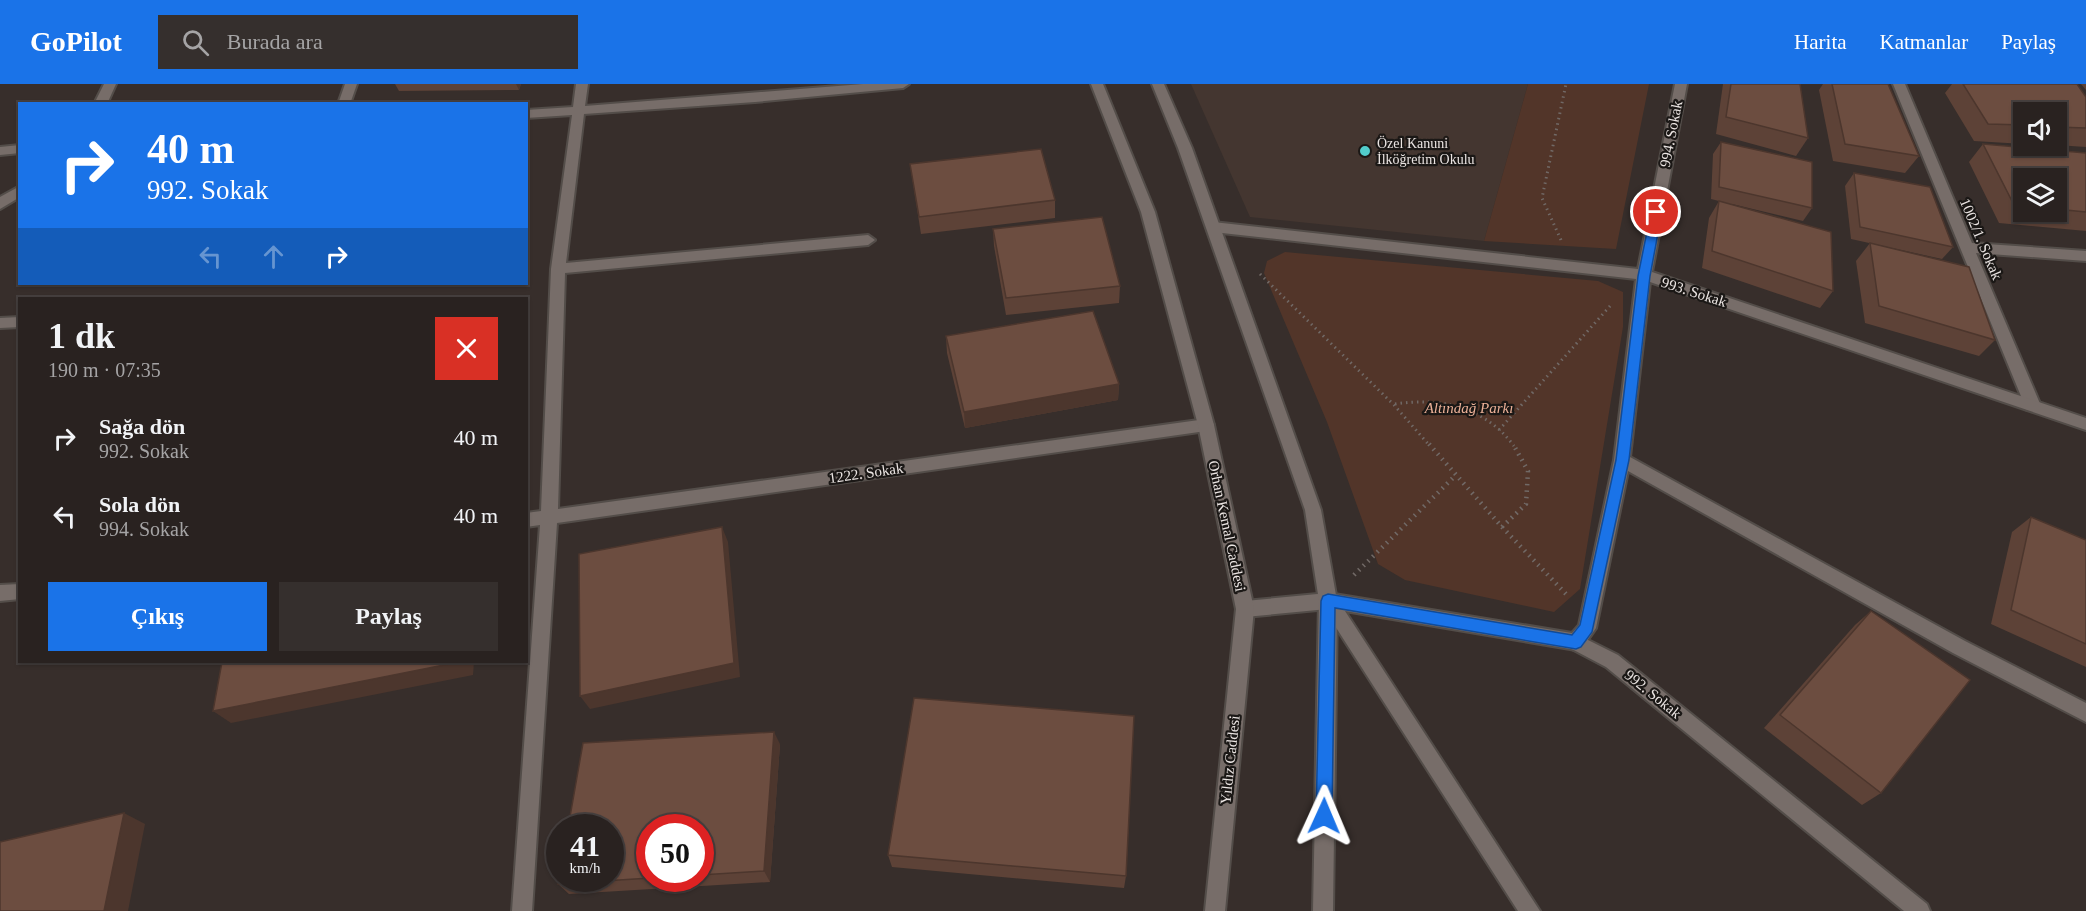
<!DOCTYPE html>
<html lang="tr">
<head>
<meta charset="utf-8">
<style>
	body { margin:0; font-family:Georgia,serif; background:#352f2d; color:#f1f3f6; height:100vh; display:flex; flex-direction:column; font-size:22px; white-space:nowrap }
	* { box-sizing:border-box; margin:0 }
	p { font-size:20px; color:#a5a4a5 }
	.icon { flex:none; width:33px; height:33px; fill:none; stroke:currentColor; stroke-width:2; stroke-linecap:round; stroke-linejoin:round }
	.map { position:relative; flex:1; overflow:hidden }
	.panel { position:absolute; left:18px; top:213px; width:510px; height:366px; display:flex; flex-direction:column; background:#292220; border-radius:0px; box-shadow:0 2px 4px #0004,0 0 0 2px #453f3e }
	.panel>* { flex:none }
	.banner { position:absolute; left:18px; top:18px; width:510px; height:183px; border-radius:0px; box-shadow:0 2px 4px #0004,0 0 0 2px #453f3e; background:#1a73e8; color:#fff; overflow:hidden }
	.buttons { position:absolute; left:2013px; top:18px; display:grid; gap:12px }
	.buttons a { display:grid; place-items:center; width:54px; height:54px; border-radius:0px; background:#292220; box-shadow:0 2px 4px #0004,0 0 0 2px #453f3e; font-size:30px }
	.speed { position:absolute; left:546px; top:730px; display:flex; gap:12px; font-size:30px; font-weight:700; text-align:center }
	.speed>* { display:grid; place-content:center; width:78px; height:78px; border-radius:50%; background:#292220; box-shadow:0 2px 4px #0004,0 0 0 2px #453f3e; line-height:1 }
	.speed small { font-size:15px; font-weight:400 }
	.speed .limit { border:9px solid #d22; background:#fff; color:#111 }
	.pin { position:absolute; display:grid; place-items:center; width:51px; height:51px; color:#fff; margin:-26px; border:3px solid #fff; border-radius:50%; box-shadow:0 2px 6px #0007 }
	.me { position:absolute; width:66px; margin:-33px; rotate:1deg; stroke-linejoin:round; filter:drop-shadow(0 0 4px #0008) }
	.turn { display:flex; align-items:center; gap:21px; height:126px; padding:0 30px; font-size:27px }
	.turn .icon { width:78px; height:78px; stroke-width:2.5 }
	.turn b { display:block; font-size:42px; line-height:51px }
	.lanes { display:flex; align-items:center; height:57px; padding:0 30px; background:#0003; justify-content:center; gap:30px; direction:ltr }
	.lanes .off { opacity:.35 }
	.round { display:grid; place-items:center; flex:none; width:63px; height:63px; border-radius:0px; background:#352f2d }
	.overview { display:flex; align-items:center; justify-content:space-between; height:102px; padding:0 30px }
	h1 { font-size:36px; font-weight:800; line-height:45px }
	.button { display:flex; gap:12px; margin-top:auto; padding:12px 30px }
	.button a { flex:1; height:69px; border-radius:0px; background:#1a73e8; color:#fff; font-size:24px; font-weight:800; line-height:69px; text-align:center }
	.button a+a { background:#352f2d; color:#f1f3f6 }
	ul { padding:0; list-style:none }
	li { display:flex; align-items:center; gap:18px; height:78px; padding:0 30px }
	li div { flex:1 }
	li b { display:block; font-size:22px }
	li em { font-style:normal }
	header { display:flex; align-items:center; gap:36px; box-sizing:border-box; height:84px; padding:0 30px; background:#1a73e8; color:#fff }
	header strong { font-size:28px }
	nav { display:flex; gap:33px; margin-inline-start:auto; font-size:21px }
	.search { width:420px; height:54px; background:#352f2d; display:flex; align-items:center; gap:15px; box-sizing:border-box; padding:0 21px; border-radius:0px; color:#a5a4a5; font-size:22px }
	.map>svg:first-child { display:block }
</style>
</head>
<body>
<header>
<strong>GoPilot</strong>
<div class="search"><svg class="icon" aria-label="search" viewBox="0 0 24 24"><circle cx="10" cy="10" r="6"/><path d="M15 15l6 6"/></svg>Burada ara</div>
<nav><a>Harita</a><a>Katmanlar</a><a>Paylaş</a></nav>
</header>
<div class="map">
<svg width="2086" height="827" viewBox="0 0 2086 827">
	<rect width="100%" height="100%" fill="#372e2b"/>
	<!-- built -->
	<polygon fill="#443630" points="1191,0 1528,0 1484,157 1250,133"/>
	<!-- green -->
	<g fill="#523529">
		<polygon points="1528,0 1649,0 1616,165 1484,157"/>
		<polygon points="1285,168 1598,197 1623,208 1623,243 1580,505 1554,528 1405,496 1378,480 1327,338 1264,189 1267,177"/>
	</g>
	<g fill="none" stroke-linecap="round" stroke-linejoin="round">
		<!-- minor casing -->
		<g stroke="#534d49" stroke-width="4">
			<g id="minor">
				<polygon points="104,0 116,0 107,20 94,20"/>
				<polygon points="345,0 357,0 350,20 338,20"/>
				<polygon points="576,0 588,0 585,22 863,0 909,0 903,4 755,18 584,30 566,179 868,151 875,156 868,161 565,189 558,425 1206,335 1212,337 1214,341 1212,345 1206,347 557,439 532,827 512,827 540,441 526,443 526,429 541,427 551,185 572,31 526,34 526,26 573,23"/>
				<polygon points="1893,0 1905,0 1972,159 2086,167 2086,177 1976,169 2041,322 2039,326 2027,326 2025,322"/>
				<polygon points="20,61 20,69 0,71 0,63"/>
				<polygon points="20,102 20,113 0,125 0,113"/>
				<polygon points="20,233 20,243 0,244 0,234"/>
				<polygon points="20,500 20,515 0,517 0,501"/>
				<polygon points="1328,509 1334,512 1337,517 1334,522 1328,525 1245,533 1239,530 1236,525 1239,520 1245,517"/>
				<polygon points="1576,550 1618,571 1927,820 1930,827 1904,827 1606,583 1570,564 1567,558 1570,552"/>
			</g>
		</g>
		<!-- tertiary casing -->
		<g stroke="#534d49" stroke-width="4">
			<polygon id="tertiary" points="1675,0 1687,0 1652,188 2086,334 2086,346 1650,198 1630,373 1965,557 2086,619 2086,638 1953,569 1628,387 1596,544 1582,564 1576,566 1345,527 1540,827 1518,827 1319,517 1322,512 1328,509 1572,549 1579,541 1614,376 1636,195 1213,148 1206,143 1213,138 1638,185"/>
		</g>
		<!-- secondary casing -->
		<g stroke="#534d49" stroke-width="4">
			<g id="secondary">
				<polygon points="1091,0 1103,0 1155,128 1214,341 1254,525 1225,827 1205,827 1236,525 1198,341 1141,128"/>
				<polygon points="1152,0 1164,0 1192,64 1321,426 1337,517 1333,827 1313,827 1319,517 1305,426 1178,64"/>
			</g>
		</g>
		<!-- path-far1 -->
		<g stroke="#716966" stroke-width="3" stroke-dasharray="1.5 4" stroke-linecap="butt">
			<polyline points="1561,156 1542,114 1566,0"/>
			<polyline points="1260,190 1394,321 1430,362"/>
			<path d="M1395,320C1441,313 1485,323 1514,362"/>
			<polyline points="1499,346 1611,221"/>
		</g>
		<!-- path -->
		<g stroke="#716966" stroke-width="4.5" stroke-dasharray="1.5 5" stroke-linecap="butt">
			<polyline points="1429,360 1502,443 1566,510"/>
			<polyline points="1502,443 1526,420 1528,387 1513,360"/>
			<polyline points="1354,491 1456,391"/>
		</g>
		<!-- minor -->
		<use href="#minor" fill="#776d69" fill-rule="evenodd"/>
		<!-- tertiary -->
		<use href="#tertiary" fill="#776d69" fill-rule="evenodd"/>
		<!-- secondary -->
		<use href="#secondary" fill="#776d69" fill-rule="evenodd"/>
	</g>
	<!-- wall -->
	<g fill="#5d4237" fill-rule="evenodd">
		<polygon points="395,0 521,0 519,6 399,7"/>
		<polygon points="1723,0 1800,0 1808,54 1796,72 1716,50"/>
		<polygon points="1823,0 1888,0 1919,72 1905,89 1833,77 1819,6"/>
		<polygon points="1952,0 2077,0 2086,13 2086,63 2056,61 2056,28 2024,28 2024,60 1974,57 1945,9"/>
		<polygon points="2081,0 2086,0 2086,6"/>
		<polygon points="1721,58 1812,124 1803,137 1732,120 1833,207 1820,224 1702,184 1709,134 1719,117 1711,115 1713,70"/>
		<path d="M1983,60L2086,69V147L1999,139L1969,78ZM2024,94H2056V128H2024Z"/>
		<polygon points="910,80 1055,116 1055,134 921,150"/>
		<polygon points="1854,89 1953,163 1942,175 1851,155 1845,102"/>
		<polygon points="993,145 1120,202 1119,219 1006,231 994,162"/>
		<polygon points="1870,159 1995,256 1979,272 1865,239 1856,177"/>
		<polygon points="946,252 1119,300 1118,316 965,344 947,269"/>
		<polygon points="2031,433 2086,456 2086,583 1991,540 2012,448"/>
		<polygon points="1871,527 1881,709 1862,721 1764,644 1855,541"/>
		<path d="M780,660L770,798L569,810L558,800ZM650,744H700V795H650Z"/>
		<polygon points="888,771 1126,792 1124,804 892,783"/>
	</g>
	<!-- shaded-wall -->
	<g fill="#4c362d">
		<polygon points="516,0 521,0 519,6"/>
		<polygon points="1119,300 1118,316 965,344 964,328"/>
		<polygon points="722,443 728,458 740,593 590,625 580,612"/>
		<polygon points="459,578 474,578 473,591 231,639 213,627"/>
		<polygon points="774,648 780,660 770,798 764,787"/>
		<polygon points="124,729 145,740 128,827 104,827"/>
	</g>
	<!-- building -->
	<g fill="#6c4d40" stroke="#4c362d" stroke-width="1.5">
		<polygon points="1731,0 1800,0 1808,54 1726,33"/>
		<polygon points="1832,0 1888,0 1919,72 1845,60"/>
		<polygon points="1963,0 2077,0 2086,13 2086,44 2056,43 2056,28 2024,28 2024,41 1988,40"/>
		<polygon points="1721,58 1812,78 1812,124 1719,103"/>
		<polygon points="1983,60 2086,69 2086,128 2056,125 2056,94 2024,94 2024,122 2014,121"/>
		<polygon points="1041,65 1055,116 919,133 910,80"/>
		<polygon points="1854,89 1930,103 1953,163 1860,143"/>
		<polygon points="1719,117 1831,148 1833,207 1712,167"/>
		<polygon points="1102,133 1120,202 1006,214 993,145"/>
		<polygon points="1870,159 1969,183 1995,256 1879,222"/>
		<polygon points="1093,227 1119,300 964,328 946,252"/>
		<polygon points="2031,433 2086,456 2086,560 2011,526"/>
		<polygon points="722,443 734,579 580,612 579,470"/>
		<polygon points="1871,527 1970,596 1881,709 1780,631"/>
		<polygon points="222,578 459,578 213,627"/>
		<polygon points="914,614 1134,632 1126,792 888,771"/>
		<polygon points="774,648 764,787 700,791 700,744 650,744 650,794 558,800 560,792 560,795 610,795 610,744 568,744 583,659"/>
		<polygon points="124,729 104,827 0,827 0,758"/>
	</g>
	<!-- route -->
	<polygon fill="#1a73e8" stroke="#114b97" stroke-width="1.5" points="1656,124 1662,128 1650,192 1629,376 1592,548 1581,563 1576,565 1335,524 1332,732 1330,737 1324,740 1318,737 1316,732 1321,517 1323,512 1328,510 1572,551 1580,541 1616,376 1638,192 1651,128"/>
	<!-- markers -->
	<circle fill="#52cdcc" stroke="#1b1816" stroke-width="2" cx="1365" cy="67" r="6"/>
	<g text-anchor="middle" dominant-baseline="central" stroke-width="4.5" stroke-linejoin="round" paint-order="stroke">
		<!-- far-poi labels -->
		<g font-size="14" fill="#ebe5e3" stroke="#1b1816" text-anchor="start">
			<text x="1377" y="59">Özel Kanuni<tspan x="1377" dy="16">İlköğretim Okulu</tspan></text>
		</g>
		<!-- street labels -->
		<g font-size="15" fill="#ebe5e3" stroke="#1b1816">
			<text transform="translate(1671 50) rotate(-79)">994. Sokak</text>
			<text transform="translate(1981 155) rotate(67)">1002/1. Sokak</text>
			<text transform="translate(1694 208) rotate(18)">993. Sokak</text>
			<text transform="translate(866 389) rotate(-8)">1222. Sokak</text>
			<text transform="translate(1227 442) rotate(78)">Orhan Kemal Caddesi</text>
			<text transform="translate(1653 610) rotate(39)">992. Sokak</text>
			<text transform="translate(1230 676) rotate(-84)">Yıldız Caddesi</text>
		</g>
		<!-- park labels -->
		<g font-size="15" font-style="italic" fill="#ebb097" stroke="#1b1816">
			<text x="1469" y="324">Altındağ Parkı</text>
		</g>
	</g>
</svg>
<div class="buttons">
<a><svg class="icon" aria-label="sound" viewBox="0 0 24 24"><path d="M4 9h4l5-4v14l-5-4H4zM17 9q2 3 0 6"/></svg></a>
<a><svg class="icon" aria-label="layers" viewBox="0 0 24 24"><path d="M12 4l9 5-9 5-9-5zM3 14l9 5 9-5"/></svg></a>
</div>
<div class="speed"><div>41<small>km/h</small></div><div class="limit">50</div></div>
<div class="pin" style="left:1656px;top:128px;background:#d93025"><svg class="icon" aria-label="arrive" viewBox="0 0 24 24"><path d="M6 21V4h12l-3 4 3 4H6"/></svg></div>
<svg class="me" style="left:1324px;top:732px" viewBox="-20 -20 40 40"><path d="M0-17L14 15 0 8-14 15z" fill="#1a73e8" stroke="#fff" stroke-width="4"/></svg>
<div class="banner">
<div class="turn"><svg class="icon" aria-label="right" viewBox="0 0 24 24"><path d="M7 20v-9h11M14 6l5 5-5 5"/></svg><div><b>40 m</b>992. Sokak</div></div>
<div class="lanes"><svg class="icon off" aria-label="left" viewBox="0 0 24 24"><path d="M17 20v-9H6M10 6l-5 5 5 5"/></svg><svg class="icon off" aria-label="ahead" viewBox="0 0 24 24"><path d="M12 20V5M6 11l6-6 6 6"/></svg><svg class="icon" aria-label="right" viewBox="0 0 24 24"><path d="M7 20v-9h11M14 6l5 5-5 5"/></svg></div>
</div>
<section class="panel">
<div class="overview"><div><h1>1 dk</h1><p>190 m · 07:35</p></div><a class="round" style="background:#d93025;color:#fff"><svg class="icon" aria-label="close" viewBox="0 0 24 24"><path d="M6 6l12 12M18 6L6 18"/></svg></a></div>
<ul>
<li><svg class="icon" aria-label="right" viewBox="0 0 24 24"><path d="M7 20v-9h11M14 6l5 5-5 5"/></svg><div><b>Sağa dön</b><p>992. Sokak</p></div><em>40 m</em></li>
<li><svg class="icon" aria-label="left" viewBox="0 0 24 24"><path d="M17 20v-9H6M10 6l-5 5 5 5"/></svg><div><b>Sola dön</b><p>994. Sokak</p></div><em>40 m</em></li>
</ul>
<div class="button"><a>Çıkış</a><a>Paylaş</a></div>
</section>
</div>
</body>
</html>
